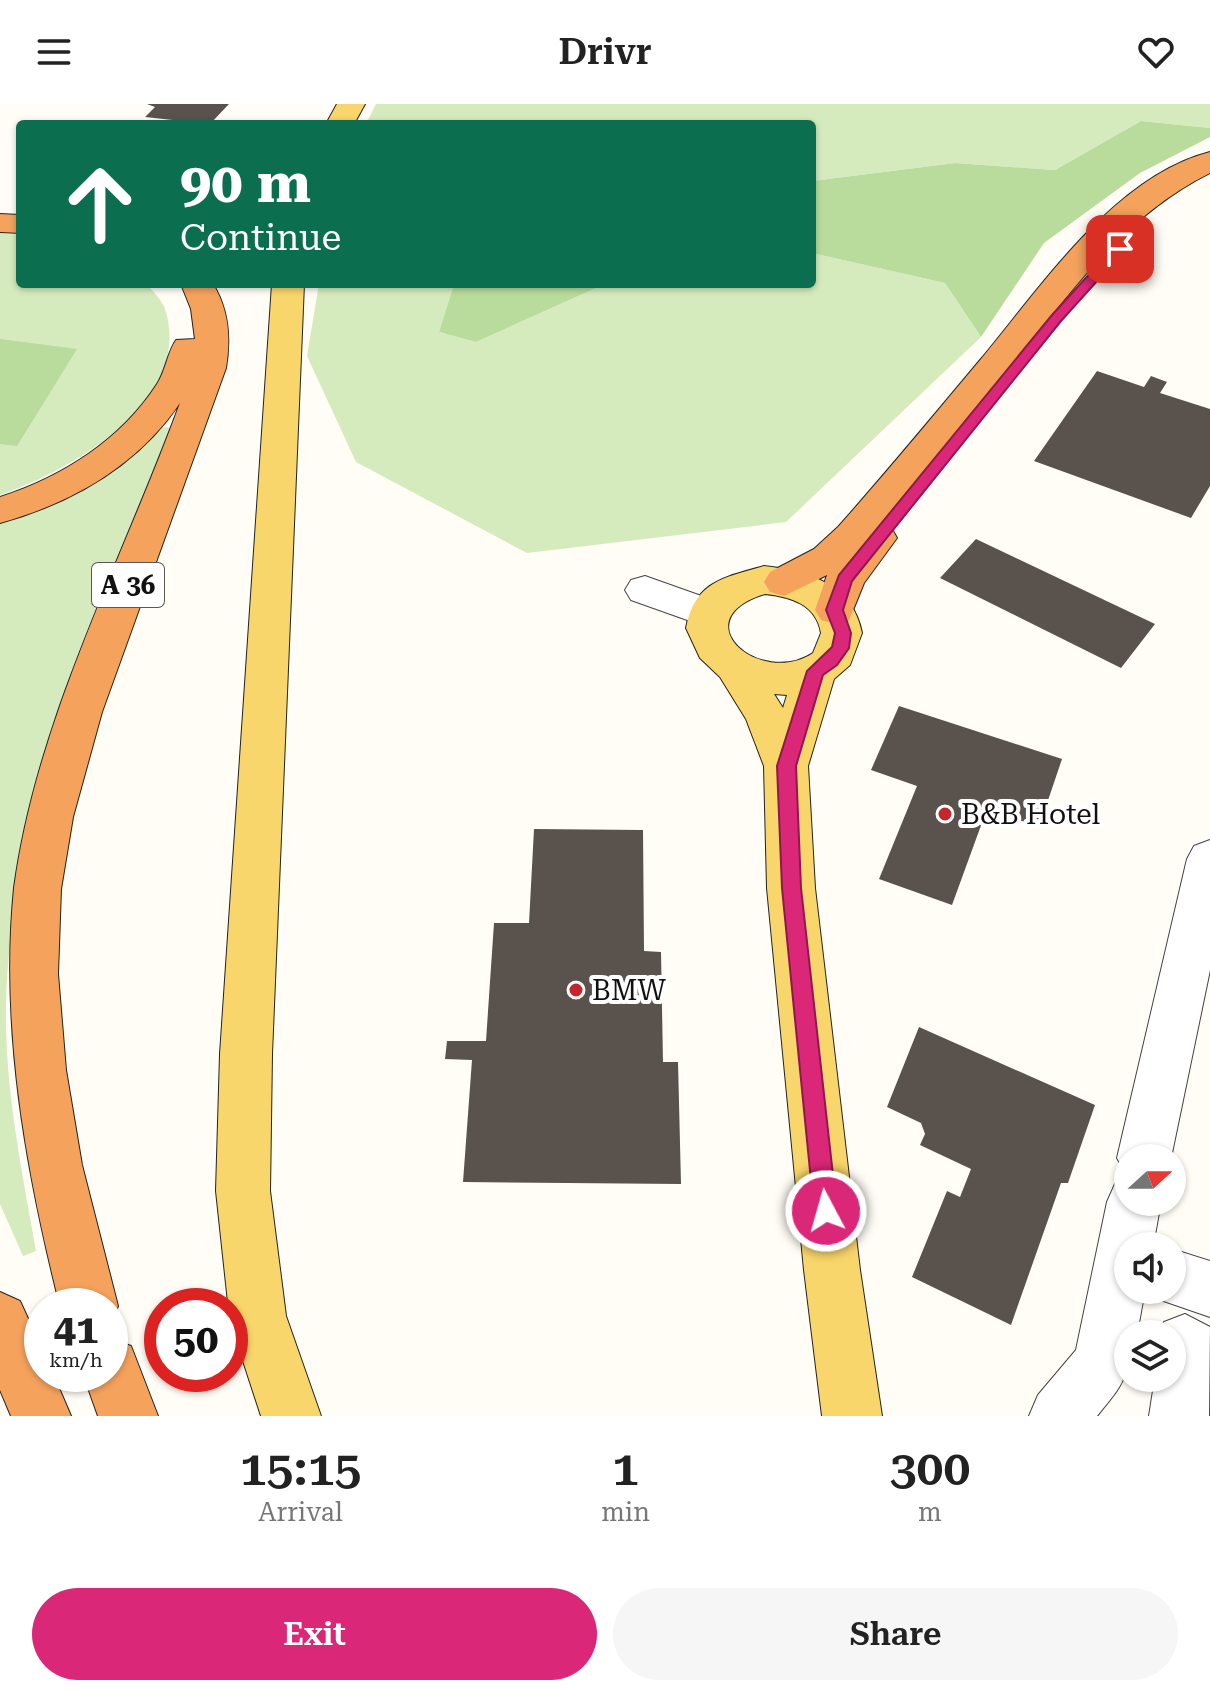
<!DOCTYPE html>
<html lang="en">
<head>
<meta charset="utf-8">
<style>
	body { margin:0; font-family:"Roboto Serif",serif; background:#f6f6f6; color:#222; height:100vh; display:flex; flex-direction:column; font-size:30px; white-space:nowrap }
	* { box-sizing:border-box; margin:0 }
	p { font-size:26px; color:#767676 }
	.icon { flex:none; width:44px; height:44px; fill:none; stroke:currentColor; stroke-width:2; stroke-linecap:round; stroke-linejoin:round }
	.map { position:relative; height:1312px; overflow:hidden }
	.sheet { display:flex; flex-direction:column; background:#fff; flex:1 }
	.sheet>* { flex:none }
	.hud { position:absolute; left:16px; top:16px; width:800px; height:168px; border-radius:8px; box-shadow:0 2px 6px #0004; background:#0b6e4f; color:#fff; overflow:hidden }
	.needle { width:52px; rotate:69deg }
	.buttons { position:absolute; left:1114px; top:1040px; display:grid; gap:16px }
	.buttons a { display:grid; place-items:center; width:72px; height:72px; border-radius:50%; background:#fff; box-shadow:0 2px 6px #0004; font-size:40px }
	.speed { position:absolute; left:24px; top:1184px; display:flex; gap:16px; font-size:40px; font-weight:700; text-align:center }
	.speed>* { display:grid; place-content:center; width:104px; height:104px; border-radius:50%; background:#fff; box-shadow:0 2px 6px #0004; line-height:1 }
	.speed small { font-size:20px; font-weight:400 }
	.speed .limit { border:12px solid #d22; background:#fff; color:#111 }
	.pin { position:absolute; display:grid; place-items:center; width:68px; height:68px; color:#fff; margin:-34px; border-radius:16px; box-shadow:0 4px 12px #0006 }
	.me { position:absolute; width:88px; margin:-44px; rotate:354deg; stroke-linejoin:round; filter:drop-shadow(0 0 6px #0008) }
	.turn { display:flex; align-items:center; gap:28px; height:168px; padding:0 32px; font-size:36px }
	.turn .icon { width:104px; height:104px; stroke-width:2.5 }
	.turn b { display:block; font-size:56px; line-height:68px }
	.eta { display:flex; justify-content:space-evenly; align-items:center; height:136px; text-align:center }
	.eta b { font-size:48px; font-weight:600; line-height:56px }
	.primary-button { display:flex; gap:16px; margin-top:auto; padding:16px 32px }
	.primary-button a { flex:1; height:92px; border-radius:48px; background:#db2777; color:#fff; font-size:32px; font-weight:600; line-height:92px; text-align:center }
	.primary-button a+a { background:#f6f6f6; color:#222 }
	header { display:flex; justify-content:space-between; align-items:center; height:104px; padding:0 32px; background:#fff; font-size:36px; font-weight:600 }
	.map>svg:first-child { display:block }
</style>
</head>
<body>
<header><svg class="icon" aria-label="menu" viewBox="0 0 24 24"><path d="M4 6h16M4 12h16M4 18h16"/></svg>Drivr<svg class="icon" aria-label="heart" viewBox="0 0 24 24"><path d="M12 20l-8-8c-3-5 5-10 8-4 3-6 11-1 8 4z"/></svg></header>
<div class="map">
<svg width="1210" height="1312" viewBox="0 0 1210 1312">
	<rect width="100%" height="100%" fill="#fffdf5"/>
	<!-- green -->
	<g fill="#d5ebbd">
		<polygon points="376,0 1210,0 1210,24 1141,17 1055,66 955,59 812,77 812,20 366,20"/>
		<path d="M0,129L20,131V180H147C153,188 162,196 165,205C195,297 70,367 0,391Z"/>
		<polygon points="812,149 945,179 981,233 786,418 527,449 356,358 307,252 319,180 454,180 439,228 476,238 605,180 812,180"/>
		<path d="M163,323L174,324L23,754C15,804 6,854 6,905C5,987 22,1067 36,1147L23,1152L0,1100V416L130,352Z"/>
	</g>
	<!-- forest -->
	<g fill="#b9dc9c">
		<polygon points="1141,17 1210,24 1210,33 1140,69 1044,139 981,233 945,179 812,149 812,77 955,59 1055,66"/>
		<polygon points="454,180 605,180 476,238 439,228"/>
		<polygon points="0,235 77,245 17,342 0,340"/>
	</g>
	<!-- building -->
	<g fill="#5a524d">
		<polygon points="147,0 229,0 210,20 145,13 155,3"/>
		<polygon points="1097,267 1144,283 1151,272 1167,278 1160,289 1210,305 1210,382 1191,414 1034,357"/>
		<polygon points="976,435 1155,520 1121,564 940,474"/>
		<polygon points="899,602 1062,655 1039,723 987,705 952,801 879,775 917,682 871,666"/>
		<polygon points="534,725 643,726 644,847 661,848 663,958 678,958 681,1080 463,1078 472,956 445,955 447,937 486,937 494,819 529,819"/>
		<polygon points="919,923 1095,1001 1068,1079 1061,1079 1011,1221 912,1173 947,1087 960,1093 971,1065 920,1041 925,1030 921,1019 887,1003"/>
	</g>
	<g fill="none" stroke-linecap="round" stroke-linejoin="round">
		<!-- minor casing -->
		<g stroke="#444" stroke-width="2">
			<g id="minor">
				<polygon points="645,472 721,499 727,509 721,519 707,523 631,496 625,486 631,476"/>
				<polygon points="1210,736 1210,866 1171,1054 1128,1054 1128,1073 1117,1054 1187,755 1194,742"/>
				<path d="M1128,1074V1098H1161L1153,1142H1128V1186H1145L1137,1230H1128C1128,1275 1126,1277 1097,1312H1029L1038,1291L1076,1246L1107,1098L1115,1080Z"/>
				<polygon points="1172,1145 1210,1157 1210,1213 1152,1193 1149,1186 1172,1186"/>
				<polygon points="1185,1210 1210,1223 1209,1312 1149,1312 1155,1274 1172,1274 1172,1230 1160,1230 1164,1218"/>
			</g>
		</g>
		<!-- major casing -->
		<g stroke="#222" stroke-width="2">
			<g id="major">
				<polygon points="337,0 365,0 354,20 326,20"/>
				<polygon points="272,180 304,180 272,950 270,1087 286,1212 321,1312 261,1312 230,1217 216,1087 220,950"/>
				<path d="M764,462C808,467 853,480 862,529L850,561L834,575L808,662L815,784L860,1166L882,1312H822L804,1166L767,784L764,662L746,615L720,573L700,554L686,524C695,477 723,474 764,462ZM765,490C791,493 816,500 821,529L813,549C760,584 681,516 765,490ZM774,590L787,591L783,604Z"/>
			</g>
		</g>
		<!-- highway casing -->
		<g stroke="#222" stroke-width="2">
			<g id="highway">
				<path d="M1210,48V69C1124,112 1070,188 1012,262C969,316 926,370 882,422L892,425L897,434L864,479L849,516L835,520L821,516L815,506L827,471L784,492L770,488L764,478L770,468L814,445L838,423C887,368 934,311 981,255C1041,183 1115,72 1210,48Z"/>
				<polygon points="0,110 20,111 20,129 0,128"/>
				<path d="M181,180H213C229,206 231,234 226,264L102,608L73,713L61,785L58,870L66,966L82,1061L118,1202L110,1220V1202H60C26,1067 0,924 14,784C37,614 122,458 180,299C137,362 72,399 0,419V393C62,373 121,336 157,280C166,266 167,249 176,236L195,235L191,205Z"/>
				<polygon points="0,1188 20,1197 42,1245 42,1270 53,1270 71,1312 11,1312 0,1286"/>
				<polygon points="110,1234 131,1242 158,1312 98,1312 83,1270 110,1270"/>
			</g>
		</g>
		<!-- minor -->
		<use href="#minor" fill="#fff" fill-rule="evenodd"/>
		<!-- major -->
		<use href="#major" fill="#f9d66b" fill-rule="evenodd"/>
		<!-- highway -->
		<use href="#highway" fill="#f5a25d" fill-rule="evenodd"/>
	</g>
	<!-- route -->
	<polygon fill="#db2777" stroke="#8e194d" stroke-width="2" points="1115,142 1126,145 1061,217 852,477 843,506 851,529 849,544 837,561 823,571 796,662 801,784 837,1107 834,1115 826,1118 818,1115 814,1107 782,784 777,662 807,567 832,543 835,529 826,506 839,471 1052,211"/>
	<!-- markers -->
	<g fill="#c4262e" stroke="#fff" stroke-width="3">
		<circle cx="945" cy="710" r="8"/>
		<circle cx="576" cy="886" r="8"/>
	</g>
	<g text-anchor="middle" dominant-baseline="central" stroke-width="8" stroke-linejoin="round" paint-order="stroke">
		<!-- shield labels -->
		<rect fill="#fff" stroke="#585858" stroke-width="2" x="92" y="459" width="72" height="44" rx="6"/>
		<g font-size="26" font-weight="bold" fill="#111">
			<text x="128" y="481">A 36</text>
		</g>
		<!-- poi labels -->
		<g font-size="28" fill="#111" stroke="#fff" text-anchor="start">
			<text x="961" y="710">B&amp;B Hotel</text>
			<text x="592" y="886">BMW</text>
		</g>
	</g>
</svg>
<div class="buttons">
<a><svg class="needle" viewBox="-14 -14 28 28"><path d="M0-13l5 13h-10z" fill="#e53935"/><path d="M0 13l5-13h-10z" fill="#767676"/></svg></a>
<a><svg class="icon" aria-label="sound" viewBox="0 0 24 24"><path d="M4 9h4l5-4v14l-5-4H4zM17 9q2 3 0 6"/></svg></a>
<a><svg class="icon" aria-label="layers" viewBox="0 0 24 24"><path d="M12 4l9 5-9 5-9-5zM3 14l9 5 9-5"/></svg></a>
</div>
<div class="speed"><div>41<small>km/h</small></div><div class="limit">50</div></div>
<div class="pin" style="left:1120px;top:145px;background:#d93025"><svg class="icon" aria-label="arrive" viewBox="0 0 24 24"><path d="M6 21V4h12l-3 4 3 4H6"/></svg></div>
<svg class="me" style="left:826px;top:1107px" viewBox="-20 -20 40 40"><circle r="17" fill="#db2777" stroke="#fff" stroke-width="3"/><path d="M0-11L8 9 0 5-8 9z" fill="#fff"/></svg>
<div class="hud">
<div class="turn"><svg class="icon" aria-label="ahead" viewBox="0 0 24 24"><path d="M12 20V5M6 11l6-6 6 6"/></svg><div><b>90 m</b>Continue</div></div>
</div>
</div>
<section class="sheet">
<div class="eta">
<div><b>15:15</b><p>Arrival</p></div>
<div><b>1</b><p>min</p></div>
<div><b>300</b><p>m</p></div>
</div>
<div class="primary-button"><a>Exit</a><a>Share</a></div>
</section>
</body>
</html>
